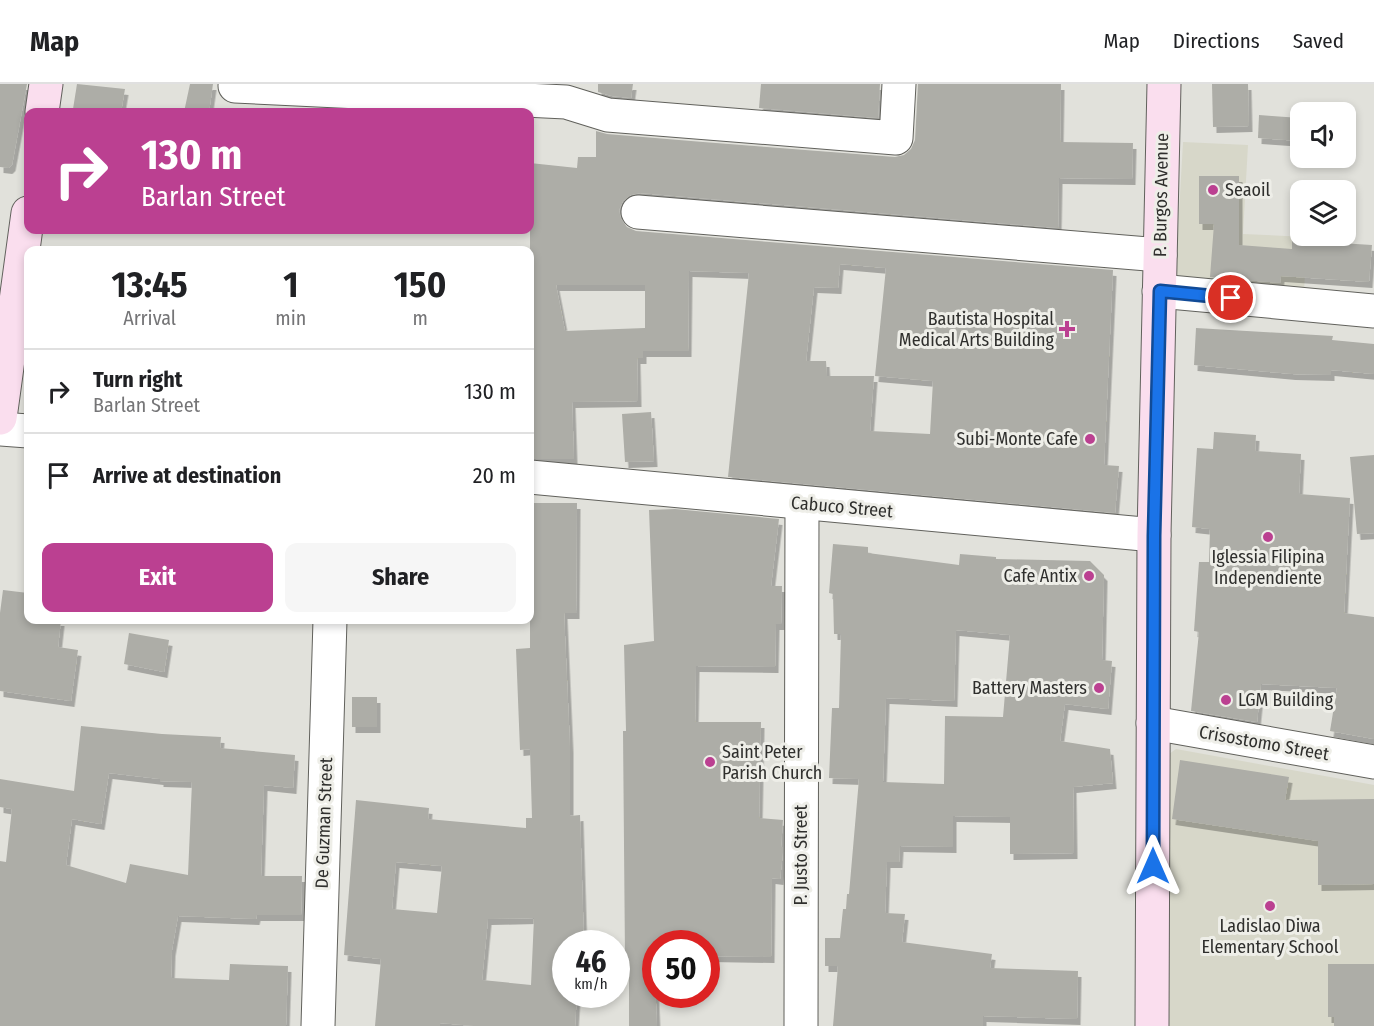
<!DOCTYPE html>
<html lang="en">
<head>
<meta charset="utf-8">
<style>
	body { margin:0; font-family:"Fira Sans Condensed",sans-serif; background:#f6f6f6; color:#202124; height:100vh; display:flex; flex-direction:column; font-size:22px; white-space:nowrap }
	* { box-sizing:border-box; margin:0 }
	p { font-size:20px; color:#757577 }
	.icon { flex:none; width:33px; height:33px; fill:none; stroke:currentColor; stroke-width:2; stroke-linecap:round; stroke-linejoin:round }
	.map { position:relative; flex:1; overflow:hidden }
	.details { position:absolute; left:24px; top:162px; width:510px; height:378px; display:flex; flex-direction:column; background:#fff; border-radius:12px; box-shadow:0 3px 9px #0003 }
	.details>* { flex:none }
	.banner { position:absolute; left:24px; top:24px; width:510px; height:126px; border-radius:12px; box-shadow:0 3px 9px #0003; background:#bb4091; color:#fff; overflow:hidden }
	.tools { position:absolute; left:1290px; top:18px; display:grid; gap:12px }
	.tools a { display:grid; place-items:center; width:66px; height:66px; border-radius:12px; background:#fff; box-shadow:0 3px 9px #0003; font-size:30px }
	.speed { position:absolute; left:552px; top:846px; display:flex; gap:12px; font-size:30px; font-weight:700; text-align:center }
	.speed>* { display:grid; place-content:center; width:78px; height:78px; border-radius:50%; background:#fff; box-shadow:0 3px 9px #0003; line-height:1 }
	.speed small { font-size:15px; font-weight:400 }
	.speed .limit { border:9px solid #d22; background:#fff; color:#111 }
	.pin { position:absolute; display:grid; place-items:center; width:51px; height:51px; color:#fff; margin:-26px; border:3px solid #fff; border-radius:50%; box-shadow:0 2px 6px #0007 }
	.me { position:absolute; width:66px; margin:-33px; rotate:0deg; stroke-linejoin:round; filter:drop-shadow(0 0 4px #0008) }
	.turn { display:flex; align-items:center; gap:21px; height:126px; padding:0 18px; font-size:27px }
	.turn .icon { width:78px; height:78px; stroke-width:2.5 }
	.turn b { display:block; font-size:42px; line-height:51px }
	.eta { display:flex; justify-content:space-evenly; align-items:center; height:102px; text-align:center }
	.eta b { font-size:36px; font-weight:700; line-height:42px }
	.primary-button { display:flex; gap:12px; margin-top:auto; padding:12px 18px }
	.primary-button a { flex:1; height:69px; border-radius:12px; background:#bb4091; color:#fff; font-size:24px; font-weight:700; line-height:69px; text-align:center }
	.primary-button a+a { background:#f6f6f6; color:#202124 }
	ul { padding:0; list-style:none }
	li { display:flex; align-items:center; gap:18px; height:84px; padding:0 18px; border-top:2px solid #e0e0e0 }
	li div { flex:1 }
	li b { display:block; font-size:22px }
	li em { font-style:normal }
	header { display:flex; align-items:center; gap:36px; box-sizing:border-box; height:84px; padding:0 30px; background:#fff; border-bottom:2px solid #e0e0e0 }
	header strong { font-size:28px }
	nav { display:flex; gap:33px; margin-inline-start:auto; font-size:21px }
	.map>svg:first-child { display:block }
</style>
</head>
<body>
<header>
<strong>Map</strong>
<nav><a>Map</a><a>Directions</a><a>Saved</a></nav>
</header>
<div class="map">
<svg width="1374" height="942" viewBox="0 0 1374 942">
	<defs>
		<filter id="shadow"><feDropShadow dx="3.5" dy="6" stdDeviation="0" flood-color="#0004"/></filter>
	</defs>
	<rect width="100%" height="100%" fill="#e1e1db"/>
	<!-- built -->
	<g fill="#d7d7c9">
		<polygon points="1183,58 1248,61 1243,150 1307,153 1304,208 1175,201"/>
		<polygon points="1176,665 1374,701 1374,942 1166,942 1169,670"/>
	</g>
	<!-- building -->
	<g fill="#adada7" fill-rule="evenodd" filter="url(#shadow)">
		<polygon points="0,0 27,0 12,81 9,84 0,83"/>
		<polygon points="77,0 125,5 121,28 100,28 73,25"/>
		<polygon points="190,0 213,0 209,28 184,28"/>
		<polygon points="598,0 633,0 631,14 612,12 598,8"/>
		<polygon points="761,0 880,0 878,34 759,24"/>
		<path d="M918,0H1061L1060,58L1133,59L1132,95L1059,94L1058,144L640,109L631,111L623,117L619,126L621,135L627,143L636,147L1113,186L1104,381L1119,382L1115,429L728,393L749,189L689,187L688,267H643V274H637L638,317L572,318L574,375H530V79L577,84L578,73H596V47L607,50L703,58L895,73L904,71L911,65L915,56ZM840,180L886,184L875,292L933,297L930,350L870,347L874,292H827L826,277H806L814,203L838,204ZM556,201H645V244L565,247Z"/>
		<polygon points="1212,0 1248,0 1249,42 1213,43"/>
		<polygon points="1259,31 1300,34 1300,57 1258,54"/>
		<polygon points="1199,92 1239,92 1239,161 1292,165 1292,156 1372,161 1369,198 1281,192 1280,199 1210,193 1214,140 1199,140"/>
		<polygon points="1196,244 1333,252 1332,256 1374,260 1374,290 1331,286 1331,291 1292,290 1194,281"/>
		<polygon points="651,328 654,377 625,378 622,330"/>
		<polygon points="1214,348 1256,351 1255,367 1301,370 1299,410 1350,414 1344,529 1374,533 1374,655 1330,647 1337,604 1261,600 1257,638 1191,627 1199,548 1194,547 1199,478 1209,478 1210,445 1192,443 1197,364 1213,365"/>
		<polygon points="1374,371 1374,449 1357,450 1350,373"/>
		<path d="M530,419H577L576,529H564L570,663V732L580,731L584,860H566V910H577L575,942H474L440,939V942H375L381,875L344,871L356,716L429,724L428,735L526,744V734H532L530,665L520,666L516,565L530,564ZM396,778L442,782L437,829L392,825ZM534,834L531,901L482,896L488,835Z"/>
		<polygon points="675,425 779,435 771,502 782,502 781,540 776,540 775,583 696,582 695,638 761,638 759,734 783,736 781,763 783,763 783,768 780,795 772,794 771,873 706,872 706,860 656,860 656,873 654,873 657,942 629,942 629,874 625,874 623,647 626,647 624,561 654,557 649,426"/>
		<path d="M833,460L868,463V469L959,481L960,470L996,473V475L1090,477L1104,491L1102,576L1112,577L1108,625L1065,620L1060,657L1110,665L1113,699L1073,703L1074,769L1010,770V733L953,732V763L900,762L899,778H887L885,829L905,830L902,858L992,870L990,884L1078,887L1077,935L983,932V942H833L838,882H825V854H840L843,825H846L847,810H849L859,695L829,694L832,624H839L841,550H834L833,510L829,509ZM956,546L1010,551L1003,633L945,632L944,700L883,698L886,614L954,617Z"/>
		<polygon points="3,506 28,509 28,536 61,536 58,563 78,566 71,617 0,607 0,529"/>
		<polygon points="129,549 169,556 164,588 124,580"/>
		<rect x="352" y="613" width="25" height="30"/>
		<path d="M81,642L162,650L221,653L220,664L295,671L293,704L264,701L261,792H302L301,831H257L256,835L178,832L172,866L171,894L229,896L230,880L288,882L286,942H0V777L6,778L12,725L0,723V695L74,707ZM109,689L160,695V697L192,698L188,791L130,780L126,799L66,781L72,735L101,740Z"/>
		<polygon points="1180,676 1289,693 1285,716 1374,715 1374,800 1318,801 1318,757 1172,735"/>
		<polygon points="1328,880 1374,880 1374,942 1334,942 1334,933 1328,933"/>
	</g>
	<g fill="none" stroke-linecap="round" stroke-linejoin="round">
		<!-- street casing -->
		<g stroke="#61615c" stroke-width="35">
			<g id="street">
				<polyline points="235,2 566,18 608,31 896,54 899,0"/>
				<polyline points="638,128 1160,171"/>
				<polyline points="1159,207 1374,227"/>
				<polyline points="0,345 28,347"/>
				<polyline points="530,393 1154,451"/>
				<polyline points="1153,639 1374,678"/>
				<polyline points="318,942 330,536"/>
				<polyline points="801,942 802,420"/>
			</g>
		</g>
		<!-- secondary casing -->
		<g stroke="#61615c" stroke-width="35">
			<g id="secondary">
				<polyline points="42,28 46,0"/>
				<polyline points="0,334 28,129"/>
				<polyline points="1152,942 1154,451 1164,0"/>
			</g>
		</g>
		<!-- street -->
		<use href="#street" stroke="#fff" stroke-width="33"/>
		<!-- secondary -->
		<use href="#secondary" stroke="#fadeee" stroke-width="33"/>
	</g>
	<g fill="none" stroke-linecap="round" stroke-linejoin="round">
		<!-- route casing -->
		<g stroke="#114b97" stroke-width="15">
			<polyline id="route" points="1153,782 1154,452 1160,207 1231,214"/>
		</g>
		<!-- route -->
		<use href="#route" stroke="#1a73e8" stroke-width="10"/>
	</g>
	<!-- markers -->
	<g fill="#bb4091" stroke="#eeeee8" stroke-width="2">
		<circle cx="1213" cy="106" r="6"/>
		<path d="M1064 236h6v6h6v6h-6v6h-6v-6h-6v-6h6z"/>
		<circle cx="1090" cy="355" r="6"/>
		<circle cx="1268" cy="453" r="6"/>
		<circle cx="1089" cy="492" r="6"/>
		<circle cx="1099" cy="604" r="6"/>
		<circle cx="1226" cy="616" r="6"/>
		<circle cx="710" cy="678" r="6"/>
		<circle cx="1270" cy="822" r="6"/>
	</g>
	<g text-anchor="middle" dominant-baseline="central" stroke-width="6" stroke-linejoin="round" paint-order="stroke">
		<!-- poi labels -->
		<g font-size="18" fill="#2f2f2d" stroke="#eeeee8" text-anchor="end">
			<text x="1225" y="106" text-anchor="start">Seaoil</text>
			<text x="1054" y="235">Bautista Hospital<tspan x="1054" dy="21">Medical Arts Building</tspan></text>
			<text x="1078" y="355">Subi-Monte Cafe</text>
			<text x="1268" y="473" text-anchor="middle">Iglessia Filipina<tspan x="1268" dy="21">Independiente</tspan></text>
			<text x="1077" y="492">Cafe Antix</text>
			<text x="1087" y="604">Battery Masters</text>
			<text x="1238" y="616" text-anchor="start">LGM Building</text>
			<text x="722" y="668" text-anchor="start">Saint Peter<tspan x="722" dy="21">Parish Church</tspan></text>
			<text x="1270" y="842" text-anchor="middle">Ladislao Diwa<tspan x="1270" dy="21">Elementary School</tspan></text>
		</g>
		<!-- street labels -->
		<g font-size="18" fill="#2f2f2d" stroke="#eeeee8">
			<text transform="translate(1161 111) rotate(-89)">P. Burgos Avenue</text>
			<text transform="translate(842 423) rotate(5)">Cabuco Street</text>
			<text transform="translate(1264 659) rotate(10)">Crisostomo Street</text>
			<text transform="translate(324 739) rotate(-88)">De Guzman Street</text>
			<text transform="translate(801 771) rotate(-90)">P. Justo Street</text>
		</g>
	</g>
</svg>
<div class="tools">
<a><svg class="icon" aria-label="sound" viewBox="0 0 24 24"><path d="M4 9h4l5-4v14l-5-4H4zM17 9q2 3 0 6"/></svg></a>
<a><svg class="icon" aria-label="layers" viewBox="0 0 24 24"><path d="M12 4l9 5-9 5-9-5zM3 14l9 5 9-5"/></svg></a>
</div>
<div class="speed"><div>46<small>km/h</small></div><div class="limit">50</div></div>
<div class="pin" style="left:1231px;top:214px;background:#d93025"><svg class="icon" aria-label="arrive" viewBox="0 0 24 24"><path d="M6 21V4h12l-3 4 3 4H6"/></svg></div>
<svg class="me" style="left:1153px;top:782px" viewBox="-20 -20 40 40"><path d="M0-17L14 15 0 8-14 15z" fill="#1a73e8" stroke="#fff" stroke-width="4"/></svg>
<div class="banner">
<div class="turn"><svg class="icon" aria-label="right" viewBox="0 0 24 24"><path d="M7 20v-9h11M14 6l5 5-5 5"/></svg><div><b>130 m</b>Barlan Street</div></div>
</div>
<section class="details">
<div class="eta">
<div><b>13:45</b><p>Arrival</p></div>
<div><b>1</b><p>min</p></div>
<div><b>150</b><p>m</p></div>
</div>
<ul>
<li><svg class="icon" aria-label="right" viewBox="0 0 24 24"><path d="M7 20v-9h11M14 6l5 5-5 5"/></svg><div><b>Turn right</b><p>Barlan Street</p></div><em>130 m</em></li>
<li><svg class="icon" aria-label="arrive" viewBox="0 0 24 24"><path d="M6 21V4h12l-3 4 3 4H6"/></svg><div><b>Arrive at destination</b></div><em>20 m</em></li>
</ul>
<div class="primary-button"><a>Exit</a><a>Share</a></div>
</section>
</div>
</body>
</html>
